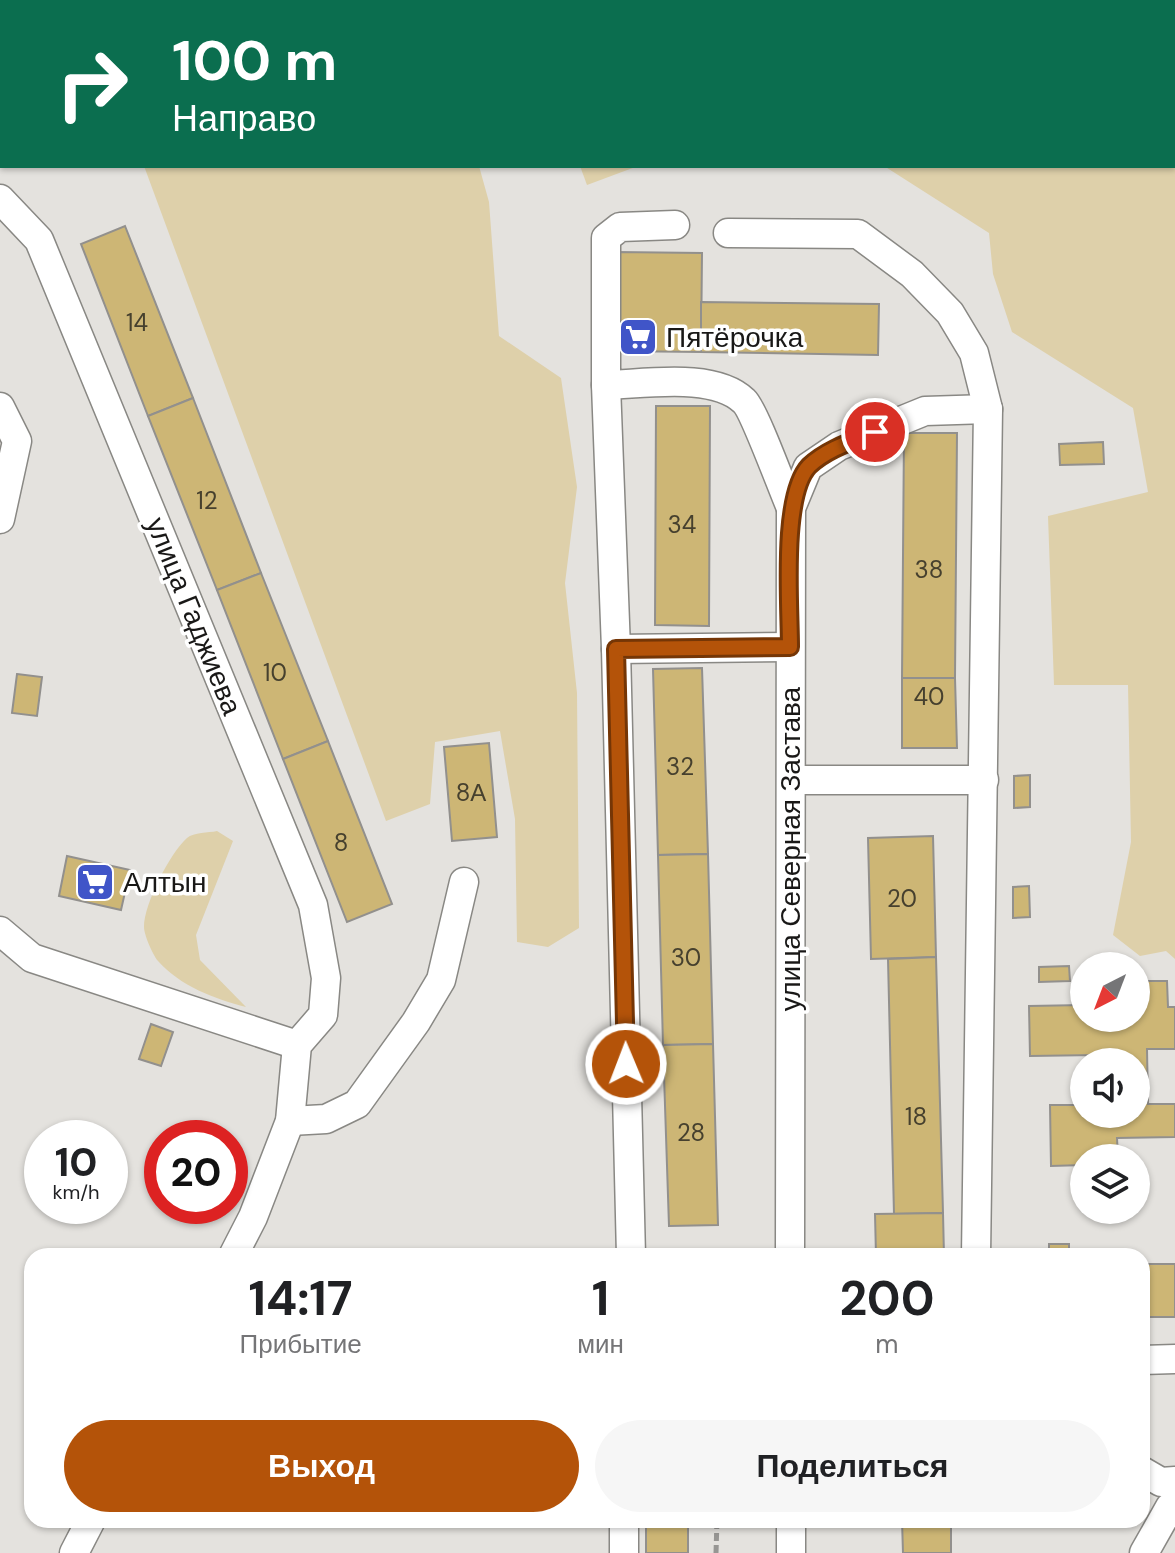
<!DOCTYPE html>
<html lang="ru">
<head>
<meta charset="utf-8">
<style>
	body { margin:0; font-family:"DM Sans",sans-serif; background:#f6f6f6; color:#202124; height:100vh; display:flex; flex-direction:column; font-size:30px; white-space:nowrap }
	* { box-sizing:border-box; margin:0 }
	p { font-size:26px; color:#757577 }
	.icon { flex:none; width:44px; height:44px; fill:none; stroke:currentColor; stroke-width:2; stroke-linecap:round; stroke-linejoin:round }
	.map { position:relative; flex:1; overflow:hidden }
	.side { position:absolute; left:24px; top:1248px; width:1126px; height:280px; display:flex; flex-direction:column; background:#fff; border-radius:24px; box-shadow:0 2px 6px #0004 }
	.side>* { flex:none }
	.top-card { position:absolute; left:0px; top:0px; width:1176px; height:168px; box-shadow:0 2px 6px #0004; background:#0b6e4f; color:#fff; overflow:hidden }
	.needle { width:52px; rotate:222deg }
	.buttons { position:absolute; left:1070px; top:952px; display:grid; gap:16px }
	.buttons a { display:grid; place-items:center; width:80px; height:80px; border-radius:50%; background:#fff; box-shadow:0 2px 6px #0004; font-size:40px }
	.speed { position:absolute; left:24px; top:1120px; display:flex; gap:16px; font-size:40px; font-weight:700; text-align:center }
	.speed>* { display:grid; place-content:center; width:104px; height:104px; border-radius:50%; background:#fff; box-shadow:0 2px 6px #0004; line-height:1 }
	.speed small { font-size:20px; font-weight:400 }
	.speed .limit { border:12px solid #d22; background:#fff; color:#111 }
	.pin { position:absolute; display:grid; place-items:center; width:68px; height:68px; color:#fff; margin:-34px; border:4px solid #fff; border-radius:50%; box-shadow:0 2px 8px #0007 }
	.me { position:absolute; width:88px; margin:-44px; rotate:359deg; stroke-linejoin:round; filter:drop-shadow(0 0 6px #0008) }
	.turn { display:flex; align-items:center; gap:28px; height:168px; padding:0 40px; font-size:36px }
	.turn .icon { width:104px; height:104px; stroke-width:2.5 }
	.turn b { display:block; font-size:56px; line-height:68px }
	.eta { display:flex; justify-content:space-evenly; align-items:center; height:136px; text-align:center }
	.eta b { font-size:48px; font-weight:700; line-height:56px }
	.button { display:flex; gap:16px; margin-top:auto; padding:16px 40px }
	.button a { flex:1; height:92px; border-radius:48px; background:#b45309; color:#fff; font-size:32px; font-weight:700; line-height:92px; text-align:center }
	.button a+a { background:#f6f6f6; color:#202124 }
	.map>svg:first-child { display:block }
</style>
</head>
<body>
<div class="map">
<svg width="1175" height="1553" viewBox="0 0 1175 1553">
	<rect width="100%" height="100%" fill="#e4e2de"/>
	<!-- green -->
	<g fill="#ded0aa">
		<polygon points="30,0 1175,0 1175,959 1166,951 1140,956 1113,935 1131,842 1128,685 1054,685 1048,516 1148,492 1133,408 1012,332 993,274 989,233 884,166 1174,166 1174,2 30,2"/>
		<polygon points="144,166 479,166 489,202 499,336 561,378 577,487 565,583 577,693 579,928 548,947 517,942 515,819 500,731 435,742 430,804 386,821"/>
		<polygon points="580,166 638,166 587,185"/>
		<path d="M217,831L233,841L196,935L200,960L246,1007C215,999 180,986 158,961C153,955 144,935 144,927C144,904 170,853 187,838C194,832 208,833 217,831Z"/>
	</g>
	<!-- building -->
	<g fill="#cdb675" stroke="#92908d" stroke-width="2">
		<polygon points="125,226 193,398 148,416 81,244"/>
		<polygon points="616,252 702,253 701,352 615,351"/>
		<polygon points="701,302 879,304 878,355 701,352"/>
		<polygon points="193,398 261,573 217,590 148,416"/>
		<polygon points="656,406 710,406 709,626 655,625"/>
		<polygon points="904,433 957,433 955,678 902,678"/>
		<polygon points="1103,442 1104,464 1060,465 1059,444"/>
		<polygon points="261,573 328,741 283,759 217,590"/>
		<polygon points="702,668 708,854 658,855 653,669"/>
		<polygon points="17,674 42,677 37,716 12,713"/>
		<polygon points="902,678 955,678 957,748 902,748"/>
		<polygon points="328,741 392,904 347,922 283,759"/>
		<polygon points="489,743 497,837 452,841 444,747"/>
		<polygon points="1030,775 1030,807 1014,808 1014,776"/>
		<polygon points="933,836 936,957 871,959 868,838"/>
		<polygon points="708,854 713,1044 663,1045 658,855"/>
		<polygon points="67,856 130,870 121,910 59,896"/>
		<polygon points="1029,886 1030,917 1013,918 1013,887"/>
		<polygon points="936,957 943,1213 894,1214 888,959"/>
		<polygon points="1069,966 1070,981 1039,982 1039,967"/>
		<polygon points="1136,981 1167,981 1168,1007 1175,1007 1175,1049 1147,1049 1148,1104 1175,1104 1175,1137 1117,1138 1118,1158 1084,1158 1084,1165 1051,1166 1050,1105 1084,1105 1084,1114 1136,1114 1136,1062 1097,1062 1097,1055 1030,1056 1029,1006 1084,1005 1084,1018 1136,1018"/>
		<polygon points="151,1024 173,1032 161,1066 139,1059"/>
		<polygon points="713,1044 718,1225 669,1226 663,1045"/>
		<polygon points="943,1213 944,1256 876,1256 875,1214"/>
		<rect x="1049" y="1244" width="20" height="12"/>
		<rect x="1142" y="1264" width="33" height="53"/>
		<rect x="646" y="1520" width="42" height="33"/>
		<polygon points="902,1520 951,1520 951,1553 903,1553"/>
	</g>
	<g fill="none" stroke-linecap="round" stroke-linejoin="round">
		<!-- minor casing -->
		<g stroke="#898884" stroke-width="31">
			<g id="minor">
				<polyline points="0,23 2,15"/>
				<polyline points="0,199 39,240 313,905 326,978 323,1015 297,1045 290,1121 253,1217 233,1256"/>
				<path d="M675,225L620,227L606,238V385C645,384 714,372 744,401C754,410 783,490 791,508"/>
				<polyline points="728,233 858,234 912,274 950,313 974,353 988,409 976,1256"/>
				<polyline points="606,385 616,649 631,1256"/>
				<polyline points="0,407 17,441 0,519"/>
				<polyline points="616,649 790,647"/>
				<polyline points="792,780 984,780"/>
				<polyline points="0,931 32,958 297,1045"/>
				<polyline points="290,1121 326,1119 357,1104 416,1022 441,980 464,882"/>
				<polyline points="790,1256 791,508 808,467 839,446 925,411 988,409"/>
				<polyline points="1142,1360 1175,1359"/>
				<polyline points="1142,1471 1161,1482 1175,1481"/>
				<polyline points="791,1520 791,1553"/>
				<polyline points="74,1553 91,1520"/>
				<polyline points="624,1553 624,1520"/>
				<polyline points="1144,1553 1170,1507"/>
			</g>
		</g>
		<!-- path -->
		<polyline stroke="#979693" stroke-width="5" stroke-dasharray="8 4" stroke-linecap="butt" points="716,1553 717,1520"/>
		<!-- minor -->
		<use href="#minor" stroke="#fff" stroke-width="28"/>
	</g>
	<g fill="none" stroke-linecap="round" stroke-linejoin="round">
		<!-- route casing -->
		<g stroke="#753606" stroke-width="20">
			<path id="route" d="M626,1064L616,649L790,647C790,605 781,496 809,466C827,449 853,441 875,432"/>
		</g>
		<!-- route -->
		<use href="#route" stroke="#b45309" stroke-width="14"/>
	</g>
	<!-- icons -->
	<defs>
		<g id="supermarket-square" transform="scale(2)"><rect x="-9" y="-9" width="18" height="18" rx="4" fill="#4055c8" stroke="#fff"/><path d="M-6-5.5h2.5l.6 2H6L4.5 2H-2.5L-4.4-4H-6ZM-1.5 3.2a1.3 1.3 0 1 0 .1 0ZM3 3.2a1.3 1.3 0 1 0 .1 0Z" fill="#fff"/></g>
	</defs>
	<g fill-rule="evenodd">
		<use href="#supermarket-square" x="638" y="337"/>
		<use href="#supermarket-square" x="95" y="882"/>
	</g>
	<g text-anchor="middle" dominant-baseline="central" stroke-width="7" stroke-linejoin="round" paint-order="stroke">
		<!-- number labels -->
		<g font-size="24" fill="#46402e">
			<text x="137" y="322">14</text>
			<text x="207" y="500">12</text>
			<text x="682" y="524">34</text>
			<text x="929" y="569">38</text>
			<text x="275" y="672">10</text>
			<text x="929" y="696">40</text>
			<text x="680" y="766">32</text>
			<text x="471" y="792">8А</text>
			<text x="341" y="842">8</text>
			<text x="902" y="898">20</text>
			<text x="686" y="957">30</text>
			<text x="916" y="1116">18</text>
			<text x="691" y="1132">28</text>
		</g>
		<!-- poi labels -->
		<g font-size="28" fill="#191817" stroke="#fff" text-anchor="start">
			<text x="666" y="337">Пятёрочка</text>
			<text x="123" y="882">Алтын</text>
		</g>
		<!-- street labels -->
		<g font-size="28" fill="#191817" stroke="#fff">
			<text transform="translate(194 616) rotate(68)">улица Гаджиева</text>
			<text transform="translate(790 849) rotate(-90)">улица Северная Застава</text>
		</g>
	</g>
</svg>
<div class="buttons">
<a><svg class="needle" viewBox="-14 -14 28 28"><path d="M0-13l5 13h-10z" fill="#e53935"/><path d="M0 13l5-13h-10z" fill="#757577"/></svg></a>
<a><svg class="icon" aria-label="sound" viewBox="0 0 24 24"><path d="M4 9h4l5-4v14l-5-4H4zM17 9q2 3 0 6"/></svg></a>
<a><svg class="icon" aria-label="layers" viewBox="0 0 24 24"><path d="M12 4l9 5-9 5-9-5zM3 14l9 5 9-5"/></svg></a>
</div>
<div class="speed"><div>10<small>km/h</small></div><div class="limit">20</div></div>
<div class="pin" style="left:875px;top:432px;background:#d93025"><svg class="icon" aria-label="arrive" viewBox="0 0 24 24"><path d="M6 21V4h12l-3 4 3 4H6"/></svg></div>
<svg class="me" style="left:626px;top:1064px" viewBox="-20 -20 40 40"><circle r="17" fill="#b45309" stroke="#fff" stroke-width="3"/><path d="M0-11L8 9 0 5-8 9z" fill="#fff"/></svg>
<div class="top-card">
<div class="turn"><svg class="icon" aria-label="right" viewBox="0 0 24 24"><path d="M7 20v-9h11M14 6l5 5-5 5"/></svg><div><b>100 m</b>Направо</div></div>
</div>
<section class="side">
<div class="eta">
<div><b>14:17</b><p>Прибытие</p></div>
<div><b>1</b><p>мин</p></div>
<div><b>200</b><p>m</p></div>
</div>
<div class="button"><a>Выход</a><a>Поделиться</a></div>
</section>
</div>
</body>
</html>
